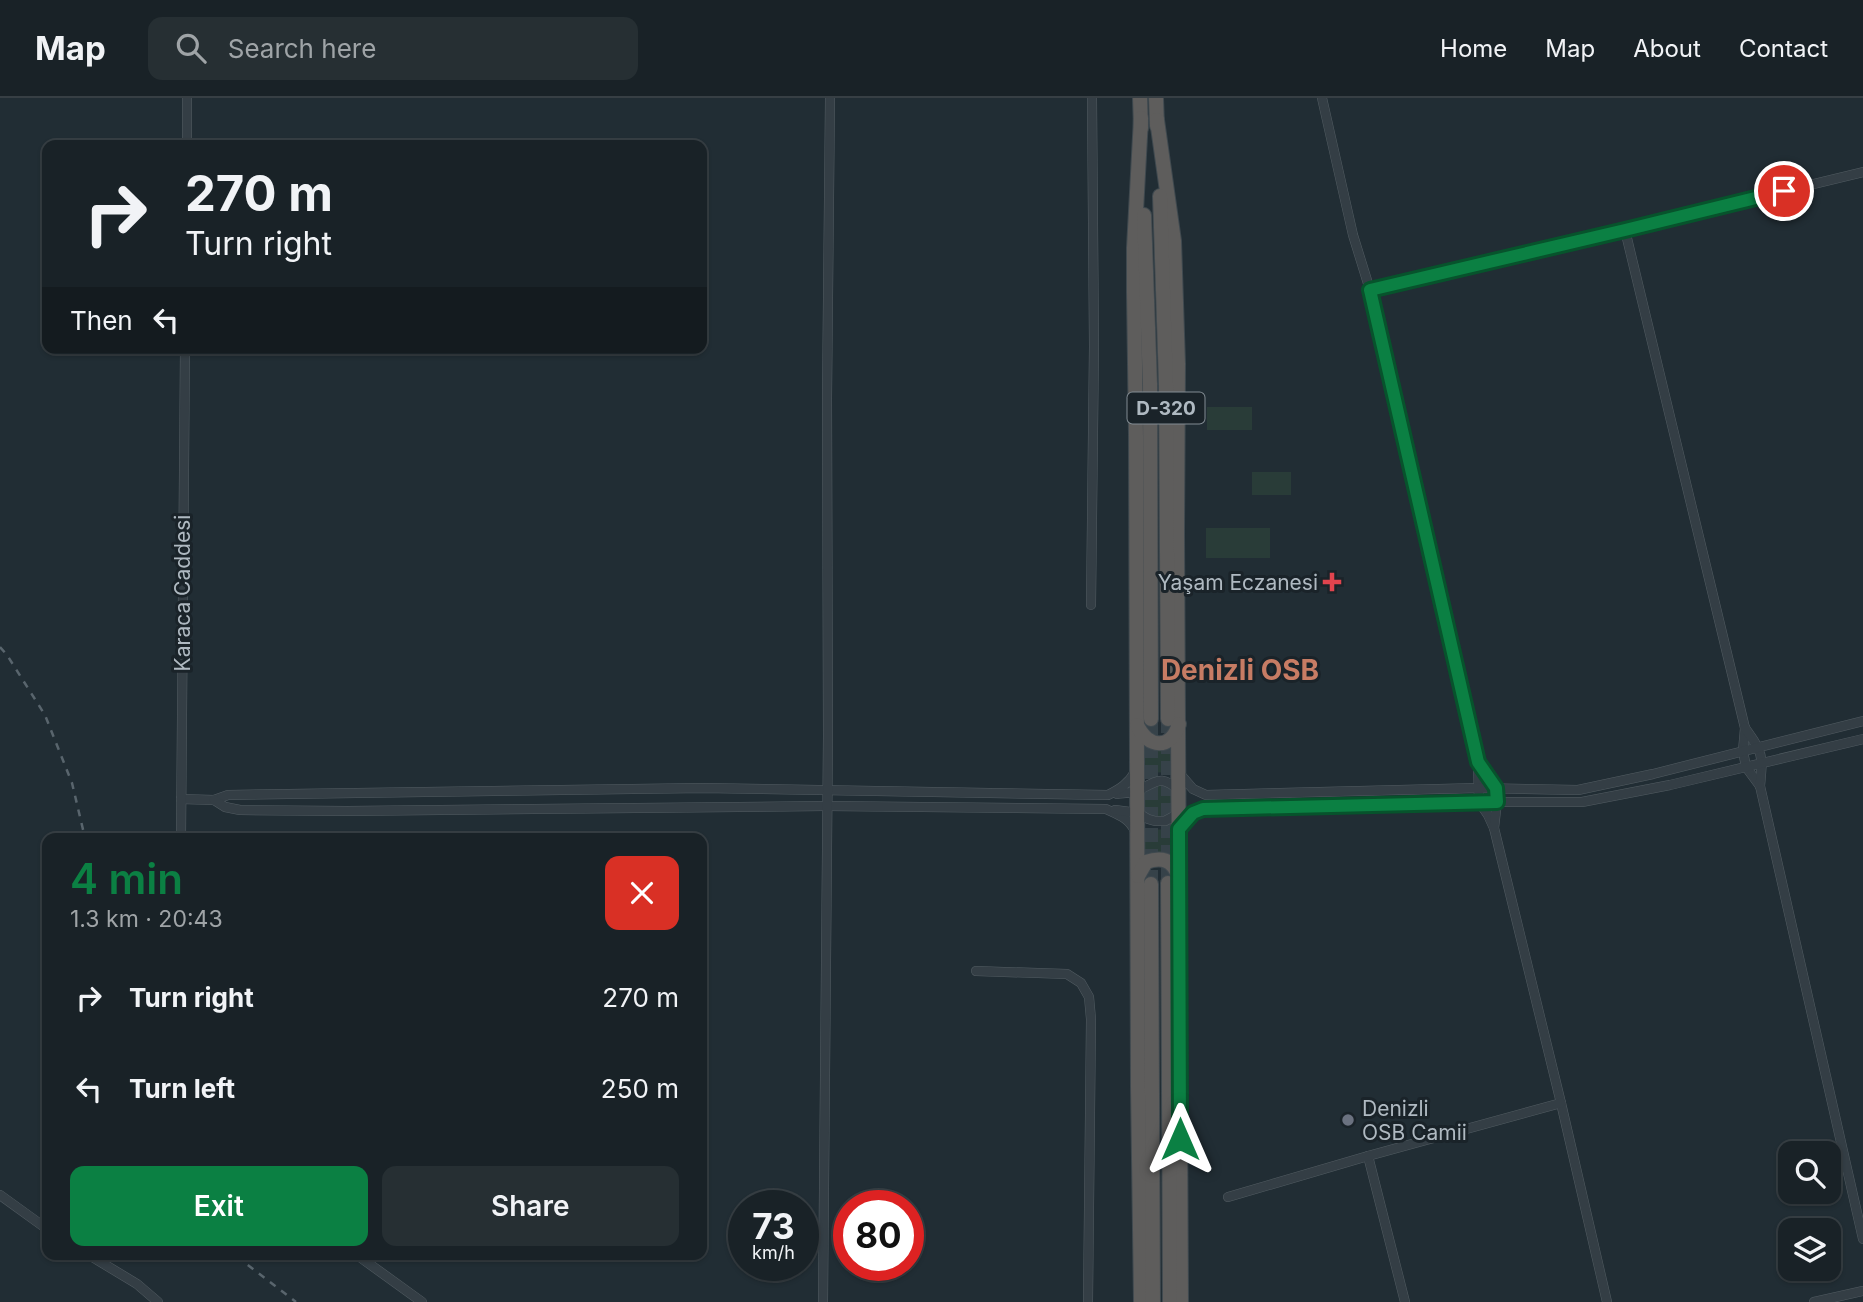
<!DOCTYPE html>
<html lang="en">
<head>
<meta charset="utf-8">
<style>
	body { margin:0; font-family:Inter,sans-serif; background:#262f33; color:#f1f3f6; height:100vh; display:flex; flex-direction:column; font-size:26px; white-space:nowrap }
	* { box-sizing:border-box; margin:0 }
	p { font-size:23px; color:#9fa4a7 }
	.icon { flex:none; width:38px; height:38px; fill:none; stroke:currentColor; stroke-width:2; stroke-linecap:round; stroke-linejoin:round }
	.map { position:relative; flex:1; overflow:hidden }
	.panel { position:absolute; left:42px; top:735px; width:665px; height:427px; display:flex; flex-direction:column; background:#192227; border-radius:14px; box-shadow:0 2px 5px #0004,0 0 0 2px #373f44 }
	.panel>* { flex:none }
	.banner { position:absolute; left:42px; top:42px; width:665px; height:214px; border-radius:14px; box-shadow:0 2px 5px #0004,0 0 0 2px #373f44; background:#192227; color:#f1f3f6; overflow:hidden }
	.controls { position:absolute; left:1778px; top:1043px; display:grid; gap:14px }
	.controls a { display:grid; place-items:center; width:63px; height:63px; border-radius:14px; background:#192227; box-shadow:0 2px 5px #0004,0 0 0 2px #373f44; font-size:35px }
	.speed { position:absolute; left:728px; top:1092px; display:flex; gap:14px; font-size:35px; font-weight:700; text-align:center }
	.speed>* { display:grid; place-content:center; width:91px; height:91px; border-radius:50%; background:#192227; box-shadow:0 2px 5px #0004,0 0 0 2px #373f44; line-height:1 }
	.speed small { font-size:18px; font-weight:400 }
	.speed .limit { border:10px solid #d22; background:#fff; color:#111 }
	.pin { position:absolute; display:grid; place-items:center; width:60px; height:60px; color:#fff; margin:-30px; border:4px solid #fff; border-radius:50%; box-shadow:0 2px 7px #0007 }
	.me { position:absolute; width:77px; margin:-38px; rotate:0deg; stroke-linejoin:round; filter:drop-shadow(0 0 5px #0008) }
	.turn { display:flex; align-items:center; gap:24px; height:147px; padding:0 28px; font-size:32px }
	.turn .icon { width:91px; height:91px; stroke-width:2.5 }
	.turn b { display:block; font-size:49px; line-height:60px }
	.then { display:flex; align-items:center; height:66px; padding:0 28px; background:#0003; gap:14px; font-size:26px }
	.round { display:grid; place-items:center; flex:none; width:74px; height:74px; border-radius:14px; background:#262f33 }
	.summary { display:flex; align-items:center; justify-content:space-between; height:119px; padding:0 28px }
	h1 { font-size:42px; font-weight:600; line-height:52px; color:#0b8043 }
	.action { display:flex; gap:14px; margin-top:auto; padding:14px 28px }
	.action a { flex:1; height:80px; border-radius:14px; background:#0b8043; color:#fff; font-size:28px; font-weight:600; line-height:80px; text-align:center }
	.action a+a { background:#262f33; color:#f1f3f6 }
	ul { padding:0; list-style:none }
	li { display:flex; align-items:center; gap:21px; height:91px; padding:0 28px }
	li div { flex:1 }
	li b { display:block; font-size:26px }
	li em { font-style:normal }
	header { display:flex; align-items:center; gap:42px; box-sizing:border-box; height:98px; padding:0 35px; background:#192227; border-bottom:2px solid #373f44 }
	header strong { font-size:33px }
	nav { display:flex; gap:38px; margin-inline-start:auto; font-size:24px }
	.search { width:490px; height:63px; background:#262f33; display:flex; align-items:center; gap:18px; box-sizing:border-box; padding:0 24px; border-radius:14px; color:#9fa4a7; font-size:26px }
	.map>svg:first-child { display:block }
</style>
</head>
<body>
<header>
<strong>Map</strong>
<div class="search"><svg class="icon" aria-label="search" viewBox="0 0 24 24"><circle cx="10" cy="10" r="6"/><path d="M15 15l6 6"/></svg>Search here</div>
<nav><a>Home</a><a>Map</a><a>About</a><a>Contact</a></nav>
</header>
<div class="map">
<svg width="1863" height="1204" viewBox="0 0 1863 1204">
	<rect width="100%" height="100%" fill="#212d34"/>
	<!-- green -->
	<g fill="#293c38">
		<rect x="1207" y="309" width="45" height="23"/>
		<rect x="1252" y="374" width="39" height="23"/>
		<rect x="1206" y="430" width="64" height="30"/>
		<polygon points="1142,644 1174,644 1174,674 1142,675"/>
		<circle cx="1158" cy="703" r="16"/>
		<polygon points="1174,731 1174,760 1142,761 1142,732"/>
	</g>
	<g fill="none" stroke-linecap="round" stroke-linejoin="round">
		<!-- trunk-tunnel -->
		<g stroke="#364249" stroke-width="14" stroke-dasharray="14 7" stroke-linecap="butt">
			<polyline points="1168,621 1168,785"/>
			<polyline points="1151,786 1151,621"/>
		</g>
		<!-- minor casing -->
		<g stroke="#525c62" stroke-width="10">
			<g id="minor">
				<polyline points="1322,0 1353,137 1370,192 1478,664 1479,704 1488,717 1494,730 1561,1005 1607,1204"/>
				<polyline points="187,47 187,0"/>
				<polyline points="1625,132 1745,630 1743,653 1746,669 1760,688"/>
				<polyline points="1370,192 1625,132 1863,74"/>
				<polyline points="1091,507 1094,248 1092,0"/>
				<path d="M1745,630C1763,655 1763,657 1760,688L1863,1141"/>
				<polyline points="1479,665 1496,690 1497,704 1494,730"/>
				<polyline points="1180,676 1193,691 1206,697 1478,690 1578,692 1653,676 1863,623"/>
				<path d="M1117,696C1124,695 1133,695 1139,692C1159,682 1162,677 1180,693"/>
				<path d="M181,701L214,702L228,697L703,690L1108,697C1120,691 1128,686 1135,674"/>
				<path d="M214,702L225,709L240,712L347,713L826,708L1106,711C1119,717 1129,720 1135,733"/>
				<polyline points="1115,712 1138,715 1148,721 1155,723 1165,723 1180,715"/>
				<polyline points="1179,731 1193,715 1203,711 1479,704 1582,704 1670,687 1863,641"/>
				<polyline points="181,740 185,250"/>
				<polyline points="976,873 1067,876 1081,885 1089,899 1091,921 1088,1204"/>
				<polyline points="1368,1058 1405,1204"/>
				<polyline points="0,1097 47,1131"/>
				<polyline points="1228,1099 1368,1058 1561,1005"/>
				<polyline points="89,1157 137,1186 158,1204"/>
				<polyline points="357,1157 422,1204"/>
				<polyline points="823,1204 828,638 827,300 830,0"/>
				<polyline points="1814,1204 1863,1193"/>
			</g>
		</g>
		<!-- trunk casing -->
		<g stroke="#3f494f" stroke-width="16">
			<g id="trunk">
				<polyline points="1140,0 1141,30"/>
				<polyline points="1156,0 1157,28"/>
				<polyline points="1141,20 1134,150 1134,195 1136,337 1138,990 1141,1204"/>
				<polyline points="1157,22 1174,143 1178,266 1177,433 1181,1204"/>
				<polyline points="1160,98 1166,286 1168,621"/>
				<polyline points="1144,117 1150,286 1151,621"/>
				<path d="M1137,627C1148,651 1171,652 1179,626"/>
				<path d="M1138,778L1146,764C1161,759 1172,761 1178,777"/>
				<polyline points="1168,785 1170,1204"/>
				<polyline points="1151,786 1153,1204"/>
			</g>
		</g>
		<!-- minor -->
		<use href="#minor" stroke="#343e45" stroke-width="9"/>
		<!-- trunk -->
		<use href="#trunk" stroke="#5e5d5c" stroke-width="14"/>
		<!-- rail -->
		<g stroke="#59656d" stroke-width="2.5" stroke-dasharray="7 7" stroke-linecap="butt">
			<polyline points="0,549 7,557 45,617 72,685 85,740"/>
			<polyline points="238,1157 244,1164 296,1204"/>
		</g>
	</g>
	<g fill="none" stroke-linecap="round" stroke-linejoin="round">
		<!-- route casing -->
		<g stroke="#07532c" stroke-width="18">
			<polyline id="route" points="1180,1041 1179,731 1193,715 1203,711 1497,704 1496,690 1478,664 1370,192 1625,132 1784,93"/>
		</g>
		<!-- route -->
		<use href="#route" stroke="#0b8043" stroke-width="12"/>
	</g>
	<!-- markers -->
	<path fill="#e0444e" stroke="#1a2329" stroke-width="2.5" d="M1328.5 473.5h7v7h7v7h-7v7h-7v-7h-7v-7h7z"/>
	<circle fill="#6b7280" stroke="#1a2329" stroke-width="2.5" cx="1348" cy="1022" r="7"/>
	<g text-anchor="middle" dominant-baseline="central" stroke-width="6" stroke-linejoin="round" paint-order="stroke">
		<!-- shield labels -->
		<rect fill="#1a2329" stroke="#828c93" stroke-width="2" x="1127.5" y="294.5" width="77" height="31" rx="5"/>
		<g font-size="19" font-weight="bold" fill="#afb9c1">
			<text x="1166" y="310">D-320</text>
		</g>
		<!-- poi labels -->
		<g font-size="21" fill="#afb9c1" stroke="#1a2329" text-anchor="end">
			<text x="1318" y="484">Yaşam Eczanesi</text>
			<text x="1362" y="1010" text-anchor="start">Denizli<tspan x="1362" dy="24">OSB Camii</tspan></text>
		</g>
		<!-- street labels -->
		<g font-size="21" fill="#afb9c1" stroke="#1a2329">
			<text transform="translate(182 495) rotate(-90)">Karaca Caddesi</text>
		</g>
		<!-- district labels -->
		<g font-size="28" font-weight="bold" fill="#c77c64" stroke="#1a2329">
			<text x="1240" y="572">Denizli OSB</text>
		</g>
	</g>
</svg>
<div class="controls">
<a><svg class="icon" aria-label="search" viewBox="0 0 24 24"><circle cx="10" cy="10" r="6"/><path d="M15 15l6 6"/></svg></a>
<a><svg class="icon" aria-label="layers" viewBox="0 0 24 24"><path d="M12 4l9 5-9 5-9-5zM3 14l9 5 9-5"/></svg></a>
</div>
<div class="speed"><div>73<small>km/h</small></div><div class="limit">80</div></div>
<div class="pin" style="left:1784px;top:93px;background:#d93025"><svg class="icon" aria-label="arrive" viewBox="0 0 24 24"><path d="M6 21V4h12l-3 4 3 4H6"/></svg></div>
<svg class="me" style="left:1180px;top:1041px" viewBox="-20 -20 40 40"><path d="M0-17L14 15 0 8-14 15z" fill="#0b8043" stroke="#fff" stroke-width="4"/></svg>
<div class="banner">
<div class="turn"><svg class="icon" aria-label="right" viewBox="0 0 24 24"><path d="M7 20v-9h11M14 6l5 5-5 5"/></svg><div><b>270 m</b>Turn right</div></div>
<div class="then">Then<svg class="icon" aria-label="left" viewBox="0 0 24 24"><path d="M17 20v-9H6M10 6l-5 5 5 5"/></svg></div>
</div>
<section class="panel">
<div class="summary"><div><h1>4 min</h1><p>1.3 km · 20:43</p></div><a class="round" style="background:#d93025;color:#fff"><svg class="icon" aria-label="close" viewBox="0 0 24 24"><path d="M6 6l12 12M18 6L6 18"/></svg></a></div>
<ul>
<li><svg class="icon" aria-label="right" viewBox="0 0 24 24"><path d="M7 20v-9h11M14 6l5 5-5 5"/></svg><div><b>Turn right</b></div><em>270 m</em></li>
<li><svg class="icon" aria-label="left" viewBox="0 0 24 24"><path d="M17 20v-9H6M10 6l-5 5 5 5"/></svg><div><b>Turn left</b></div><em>250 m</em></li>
</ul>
<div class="action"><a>Exit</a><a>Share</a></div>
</section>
</div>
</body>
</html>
